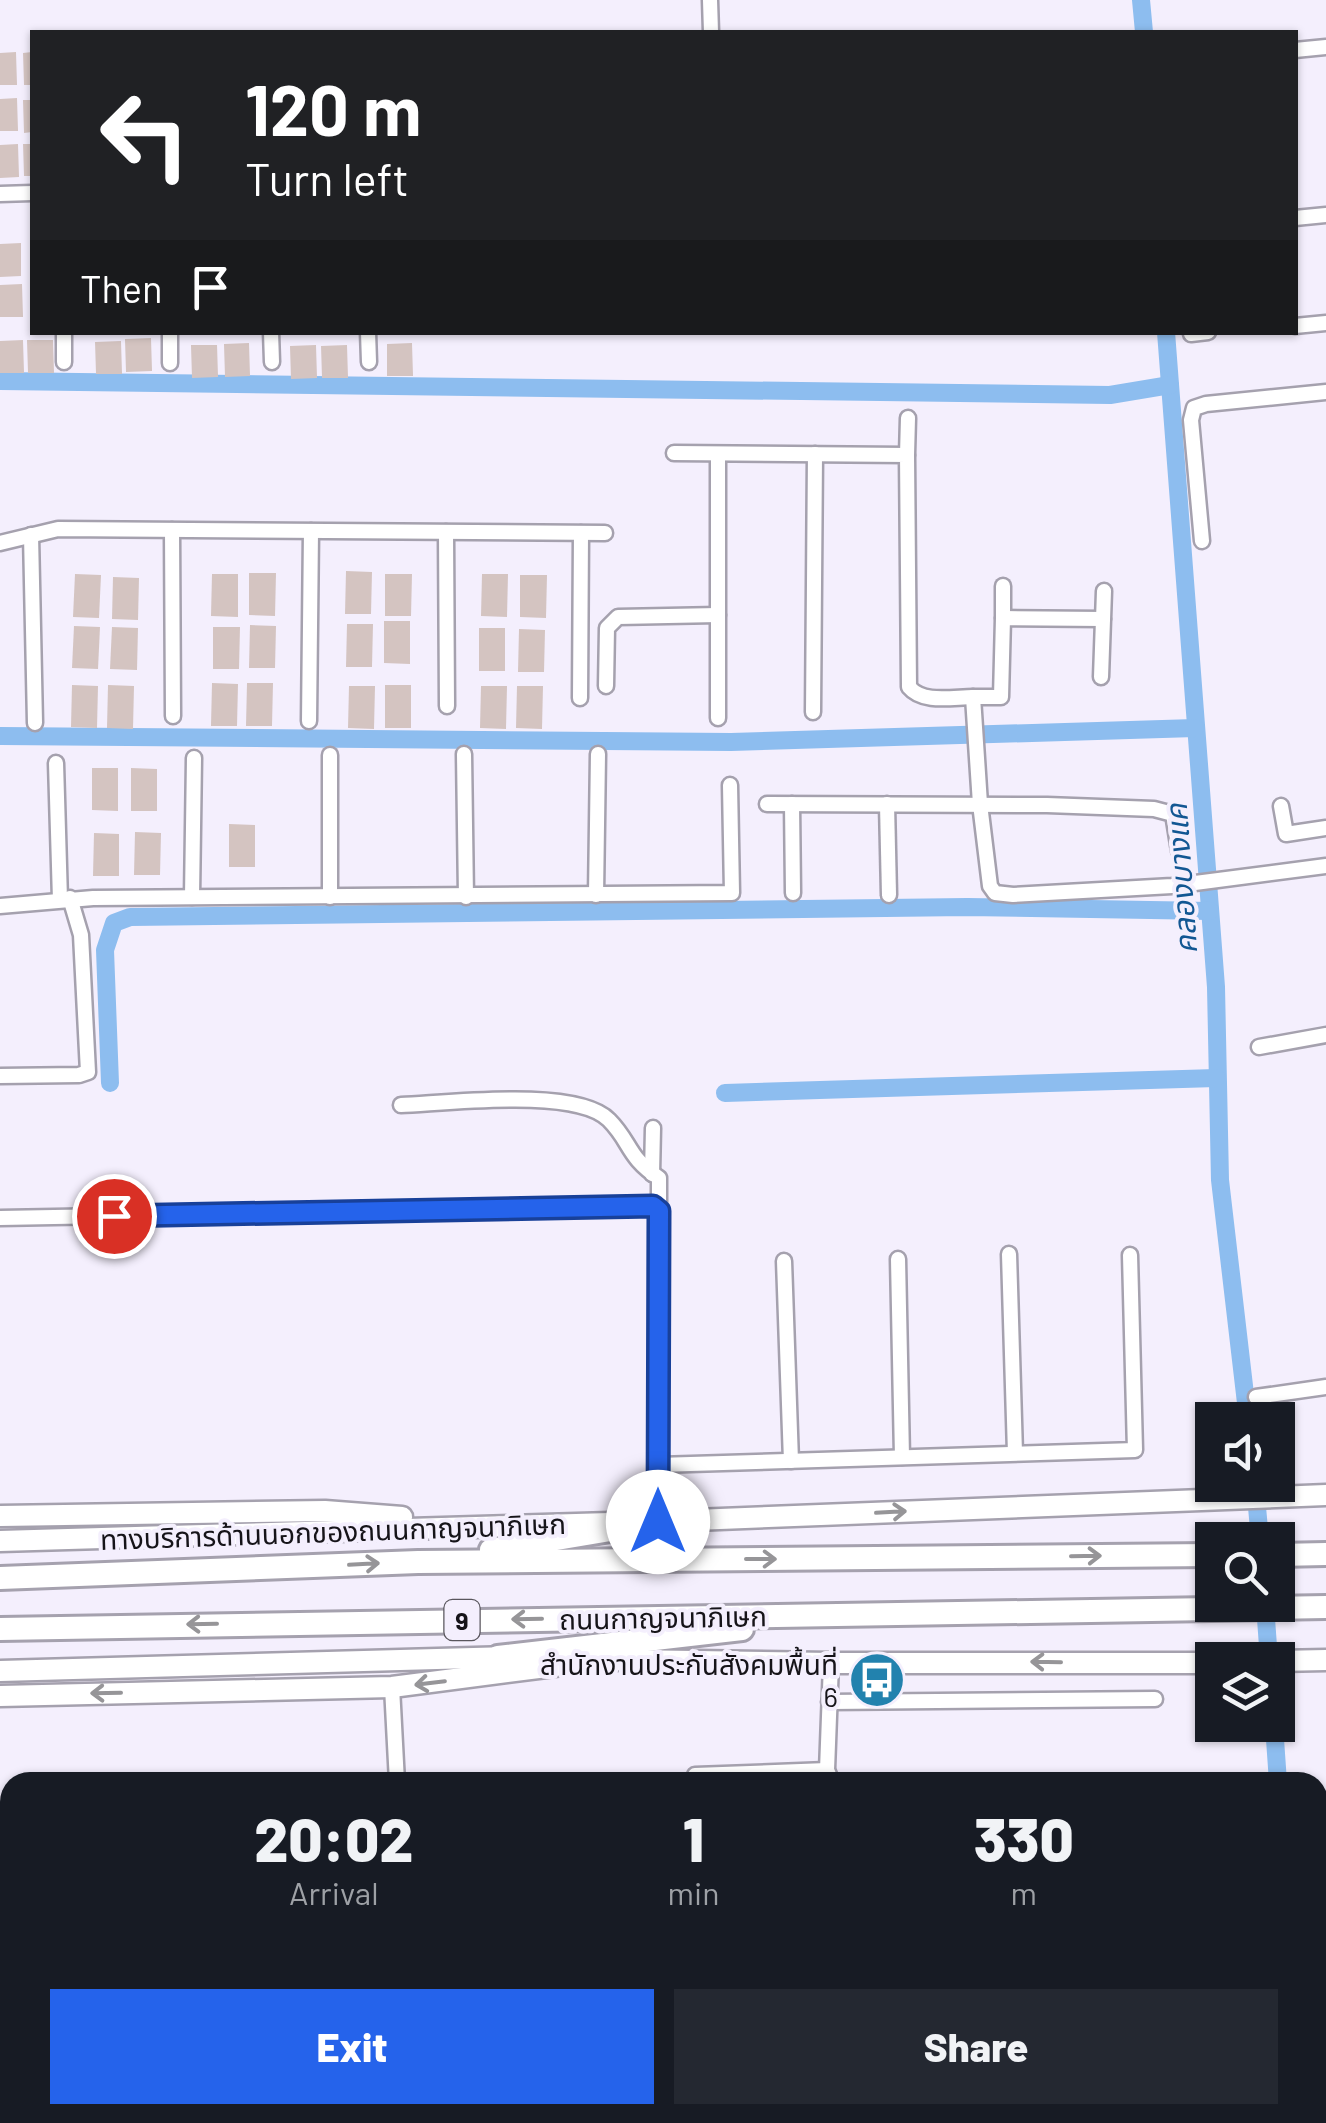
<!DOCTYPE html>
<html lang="en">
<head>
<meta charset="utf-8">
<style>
	body { margin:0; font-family:Barlow,"Noto Sans Thai",sans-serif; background:#242831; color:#f1f3f6; height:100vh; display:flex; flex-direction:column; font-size:38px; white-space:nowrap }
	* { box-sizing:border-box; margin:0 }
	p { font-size:32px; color:#9ea1a6 }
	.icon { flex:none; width:55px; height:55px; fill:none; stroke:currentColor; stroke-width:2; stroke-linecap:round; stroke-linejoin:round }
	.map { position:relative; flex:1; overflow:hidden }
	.details { position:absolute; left:0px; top:1772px; width:1328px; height:352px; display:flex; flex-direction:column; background:#171b24; border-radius:30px 30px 0 0; box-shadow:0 2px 8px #0004 }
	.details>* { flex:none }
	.hud { position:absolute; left:30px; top:30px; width:1268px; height:305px; border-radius:0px; box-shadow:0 2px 8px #0004; background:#202124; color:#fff; overflow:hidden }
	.tools { position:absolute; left:1195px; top:1402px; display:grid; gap:20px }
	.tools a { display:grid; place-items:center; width:100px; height:100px; border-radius:0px; background:#171b24; box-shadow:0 2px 8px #0004; font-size:50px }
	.pin { position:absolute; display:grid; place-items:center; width:85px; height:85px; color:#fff; margin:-42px; border:5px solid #fff; border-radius:50%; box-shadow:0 2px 10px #0007 }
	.me { position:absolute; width:110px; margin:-55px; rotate:0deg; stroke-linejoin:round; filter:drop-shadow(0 0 8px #0008) }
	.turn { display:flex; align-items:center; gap:35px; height:210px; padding:0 50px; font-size:45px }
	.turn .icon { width:130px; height:130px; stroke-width:2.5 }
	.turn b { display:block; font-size:70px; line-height:85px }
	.then { display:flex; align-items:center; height:95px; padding:0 50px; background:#0003; gap:20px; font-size:38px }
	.eta { display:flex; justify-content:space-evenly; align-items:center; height:170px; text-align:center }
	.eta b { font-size:60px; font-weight:800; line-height:70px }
	.primary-button { display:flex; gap:20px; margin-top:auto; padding:20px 50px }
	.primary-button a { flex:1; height:115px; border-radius:0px; background:#2563eb; color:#fff; font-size:40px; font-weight:800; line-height:115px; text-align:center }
	.primary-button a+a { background:#242831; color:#f1f3f6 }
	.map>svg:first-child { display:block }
</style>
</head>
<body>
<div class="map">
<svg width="1326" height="2123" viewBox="0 0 1326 2123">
	<rect width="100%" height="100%" fill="#f4effd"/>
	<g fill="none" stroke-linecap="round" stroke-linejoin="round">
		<!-- canal -->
		<g stroke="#8dbdef" stroke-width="18">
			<polyline points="1141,0 1144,32"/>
			<polyline points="1166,332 1216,987 1220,1180 1248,1420"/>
			<polyline points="0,381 1110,395 1170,385"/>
			<polyline points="0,736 731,742 1195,728"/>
			<polyline points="110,1083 105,950 114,923 130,917 967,907 1210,911"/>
			<polyline points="725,1093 1216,1078"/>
			<polyline points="1255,1485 1260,1540"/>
			<polyline points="1265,1605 1269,1660"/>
			<polyline points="1274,1725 1278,1782"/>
			<polyline points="1302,2115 1303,2123"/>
		</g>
	</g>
	<!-- building -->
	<g fill="#d4c4c1">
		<polygon points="16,52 17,85 0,85 0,53"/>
		<polygon points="32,52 32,85 24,85 23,53"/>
		<polygon points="17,98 18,131 0,131 0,99"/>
		<polygon points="23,100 32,100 32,132 24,133"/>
		<polygon points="18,144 19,177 0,178 0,145"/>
		<polygon points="23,144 32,144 32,176 24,176"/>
		<polygon points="21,243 21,276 0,277 0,244"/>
		<polygon points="22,284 23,317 0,317 0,285"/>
		<polygon points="151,338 152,371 126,372 125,339"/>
		<polygon points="23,340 24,373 0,373 0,341"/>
		<polygon points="27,340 53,340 54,373 28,373"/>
		<polygon points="121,341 122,374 96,374 95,342"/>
		<polygon points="249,343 250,376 225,377 224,344"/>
		<polygon points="412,343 413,376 387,376 387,344"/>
		<polygon points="191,345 217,345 218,377 192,378"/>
		<polygon points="316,345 317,378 291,379 290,346"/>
		<polygon points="347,345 348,378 322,378 321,346"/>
		<polygon points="346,571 372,572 371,614 345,614"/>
		<polygon points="249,573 276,573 275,616 249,615"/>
		<polygon points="75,574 101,575 99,618 73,617"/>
		<polygon points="212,574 238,574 238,617 211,616"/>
		<polygon points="385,574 412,574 411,616 385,616"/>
		<polygon points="482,574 508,574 507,617 481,616"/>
		<polygon points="520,575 547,575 546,618 520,617"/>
		<polygon points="113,577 139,578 138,620 112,619"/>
		<polygon points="384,621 410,621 410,664 384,663"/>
		<polygon points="347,624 373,624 372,667 346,667"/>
		<polygon points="250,625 276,626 275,668 249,668"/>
		<polygon points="74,626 100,627 98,669 72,668"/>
		<polygon points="112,627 138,628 137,670 110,669"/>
		<polygon points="213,627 240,627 239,669 213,669"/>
		<rect x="479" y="628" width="26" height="43"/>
		<polygon points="519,629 545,630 544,672 518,672"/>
		<polygon points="212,683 238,684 237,726 211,726"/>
		<polygon points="247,683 273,683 272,726 246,726"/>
		<polygon points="72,685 98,686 97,728 71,727"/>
		<polygon points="108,685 134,686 133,729 107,728"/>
		<rect x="385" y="685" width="26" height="43"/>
		<polygon points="349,686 375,686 374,729 348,728"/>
		<polygon points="481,686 507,686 506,729 480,728"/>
		<polygon points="517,686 543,686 542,729 516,728"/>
		<polygon points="92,768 118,768 118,811 92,810"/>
		<polygon points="131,768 157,769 157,811 131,811"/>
		<polygon points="229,824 255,825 255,867 229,867"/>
		<polygon points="135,832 161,833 160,875 134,875"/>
		<polygon points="94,833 119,834 119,876 93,876"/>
	</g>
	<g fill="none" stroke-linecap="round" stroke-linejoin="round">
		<!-- minor casing -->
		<g stroke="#a5a1ae" stroke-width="19">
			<g id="minor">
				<polyline points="710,0 711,32"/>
				<polyline points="1295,50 1326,47"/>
				<polyline points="0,194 32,193"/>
				<polyline points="1295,218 1326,215"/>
				<polyline points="1295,326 1326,323"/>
				<polyline points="64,332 64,362"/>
				<polyline points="170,332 170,363"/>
				<polyline points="271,332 272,362"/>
				<polyline points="368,332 369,362"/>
				<polyline points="1191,334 1208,332"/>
				<path d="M674,453L907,455L909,687C923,704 953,697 973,697"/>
				<polyline points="718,454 718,718"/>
				<polyline points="907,455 908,418"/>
				<polyline points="172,530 173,716"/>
				<polyline points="446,532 447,706"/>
				<polyline points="31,535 35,723"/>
				<polyline points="1202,541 1191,420 1194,408 1206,404 1326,392"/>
				<polyline points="0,543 58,529 605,533"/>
				<polyline points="1003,618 1003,586"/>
				<polyline points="1103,619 1003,618 1001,697 973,697 980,804 990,886 995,893 1013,895 1172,886 1326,866"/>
				<polyline points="1101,677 1104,591"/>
				<polyline points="606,686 607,628 618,617 718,615"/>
				<polyline points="580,698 581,533"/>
				<polyline points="813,712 815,454"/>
				<polyline points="309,721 311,531"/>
				<polyline points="464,754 466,897"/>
				<polyline points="56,763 60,900"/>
				<polyline points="767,804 1047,805 1154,809 1173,814 1179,851"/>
				<polyline points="792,804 793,893"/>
				<polyline points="887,804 889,895"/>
				<polyline points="1281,806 1286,834 1326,828"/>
				<polyline points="596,895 598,754"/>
				<polyline points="192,897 194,758"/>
				<polyline points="330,897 330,755"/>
				<polyline points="0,906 93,898 732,893 730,785"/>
				<polyline points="1259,1047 1326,1035"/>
				<polyline points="0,1076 79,1075 88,1072 81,935 70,898"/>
				<path d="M401,1105C448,1103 577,1087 609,1120C631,1142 627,1157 659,1178V1211"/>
				<polyline points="652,1174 653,1128"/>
				<polyline points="0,1218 653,1206 659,1211 658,1522"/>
				<polyline points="1009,1254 1015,1453"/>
				<polyline points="898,1259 902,1457"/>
				<polyline points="784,1261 791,1461"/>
				<polyline points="1256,1397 1326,1387"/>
				<polyline points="658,1465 1135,1450 1130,1255"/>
				<polyline points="831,1663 827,1770 832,1782"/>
				<polyline points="392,1687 397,1782"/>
				<polyline points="829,1702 1155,1699"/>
				<polyline points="695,1775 827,1770"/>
				<polyline points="0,1830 10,1829"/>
				<polyline points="0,2001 10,2000"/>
				<polyline points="0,2084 10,2083"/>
				<polyline points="567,2115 568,2123"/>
				<polyline points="706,2115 708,2123"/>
				<polyline points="831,2115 832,2123"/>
				<polyline points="1033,2115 1034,2123"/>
				<polyline points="1145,2115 1145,2123"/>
				<polyline points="1263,2115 1263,2123"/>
				<polyline points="915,2123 945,2121"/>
			</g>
		</g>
		<!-- secondary casing -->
		<g stroke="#a5a1ae" stroke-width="25">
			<g id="secondary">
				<polyline points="0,1516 325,1511 402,1517"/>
				<polyline points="644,1522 1326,1495"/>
				<polyline points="0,1541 610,1523"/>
				<polyline points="555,1659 831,1663 1212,1663"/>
				<polyline points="1278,1661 1326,1660"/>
				<polyline points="0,1671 511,1657"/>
				<polyline points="0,1696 392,1687 570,1664"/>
			</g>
		</g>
		<!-- trunk casing -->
		<g stroke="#a5a1ae" stroke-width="28">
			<g id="trunk">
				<polyline points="491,1550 658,1522"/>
				<polyline points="1278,1555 1326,1554"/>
				<polyline points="0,1578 418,1562 1212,1555"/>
				<polyline points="0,1629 1326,1607"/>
				<polyline points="498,1657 742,1629"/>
			</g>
		</g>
		<!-- minor -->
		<use href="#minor" stroke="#fff" stroke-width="14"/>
		<!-- secondary -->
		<use href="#secondary" stroke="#fff" stroke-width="20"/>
		<!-- trunk -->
		<use href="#trunk" stroke="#fff" stroke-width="22"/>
	</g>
	<!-- one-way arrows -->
	<defs><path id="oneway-shaft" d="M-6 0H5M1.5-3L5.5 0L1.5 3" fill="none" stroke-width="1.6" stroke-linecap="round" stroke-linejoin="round" transform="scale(2.5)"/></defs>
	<g stroke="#969598">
		<use href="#oneway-shaft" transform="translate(891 1512) rotate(-3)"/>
		<use href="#oneway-shaft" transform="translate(1086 1556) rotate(-1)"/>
		<use href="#oneway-shaft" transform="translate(761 1559)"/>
		<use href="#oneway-shaft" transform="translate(364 1564) rotate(-3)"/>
		<use href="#oneway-shaft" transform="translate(527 1619) rotate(179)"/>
		<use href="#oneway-shaft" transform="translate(202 1624) rotate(179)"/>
		<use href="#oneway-shaft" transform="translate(1046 1662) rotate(-179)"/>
		<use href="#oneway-shaft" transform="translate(430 1683) rotate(173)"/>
		<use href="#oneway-shaft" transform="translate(106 1693) rotate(179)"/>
	</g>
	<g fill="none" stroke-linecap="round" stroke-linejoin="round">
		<!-- route casing -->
		<g stroke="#184099" stroke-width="25">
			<polyline id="route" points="114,1216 653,1206 659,1211 658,1522"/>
		</g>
		<!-- route -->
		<use href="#route" stroke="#2563eb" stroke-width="18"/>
	</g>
	<!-- icons -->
	<defs>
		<g id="bus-disc" transform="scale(2.875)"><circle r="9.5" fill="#2282ae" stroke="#f4effd"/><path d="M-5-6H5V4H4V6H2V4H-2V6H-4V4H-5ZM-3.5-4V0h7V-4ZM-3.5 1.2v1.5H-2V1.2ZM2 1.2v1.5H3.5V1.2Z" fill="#fff"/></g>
	</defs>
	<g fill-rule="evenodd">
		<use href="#bus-disc" x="877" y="1680"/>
	</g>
	<g text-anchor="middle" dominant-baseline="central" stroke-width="8" stroke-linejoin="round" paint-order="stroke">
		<!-- shield labels -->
		<rect fill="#f4effd" stroke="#59565d" stroke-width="2.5" x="444.5" y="1600" width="35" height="40" rx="8"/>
		<g font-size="25" font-weight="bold" fill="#161419">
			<text x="462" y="1620">9</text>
		</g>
		<!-- street labels -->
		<g font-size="28" fill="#161419" stroke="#f4effd">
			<text transform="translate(333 1531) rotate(-2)">ทางบริการด้านนอกของถนนกาญจนาภิเษก</text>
			<text transform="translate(663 1617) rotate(-1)">ถนนกาญจนาภิเษก</text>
		</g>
		<!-- poi labels -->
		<g font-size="28" fill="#161419" stroke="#f4effd" text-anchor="end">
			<text x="838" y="1664">สำนักงานประกันสังคมพื้นที่<tspan x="838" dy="32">6</tspan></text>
		</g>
		<!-- water labels -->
		<g font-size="30" font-style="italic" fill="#125793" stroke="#f4effd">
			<text transform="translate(1180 879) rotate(-94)">คลองบางแค</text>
		</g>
	</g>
</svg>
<div class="tools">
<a><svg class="icon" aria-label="sound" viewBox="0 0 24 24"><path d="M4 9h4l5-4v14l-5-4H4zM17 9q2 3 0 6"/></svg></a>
<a><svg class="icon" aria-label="search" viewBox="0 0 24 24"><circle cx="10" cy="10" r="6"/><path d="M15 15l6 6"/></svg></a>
<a><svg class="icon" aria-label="layers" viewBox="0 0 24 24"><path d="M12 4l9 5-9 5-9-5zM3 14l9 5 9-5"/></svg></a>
</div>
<div class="pin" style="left:114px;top:1216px;background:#d93025"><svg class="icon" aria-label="arrive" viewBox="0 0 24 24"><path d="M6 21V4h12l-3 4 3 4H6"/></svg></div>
<svg class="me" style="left:658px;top:1522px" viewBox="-20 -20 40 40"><circle r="19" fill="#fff"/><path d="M0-13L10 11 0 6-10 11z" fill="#2563eb"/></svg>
<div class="hud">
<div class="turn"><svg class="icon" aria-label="left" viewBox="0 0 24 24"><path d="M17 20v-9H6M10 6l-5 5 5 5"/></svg><div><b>120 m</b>Turn left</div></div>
<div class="then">Then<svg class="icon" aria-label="arrive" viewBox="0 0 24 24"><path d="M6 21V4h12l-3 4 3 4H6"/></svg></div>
</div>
<section class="details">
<div class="eta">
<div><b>20:02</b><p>Arrival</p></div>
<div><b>1</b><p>min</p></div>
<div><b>330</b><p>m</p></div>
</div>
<div class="primary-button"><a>Exit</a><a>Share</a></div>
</section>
</div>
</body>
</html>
